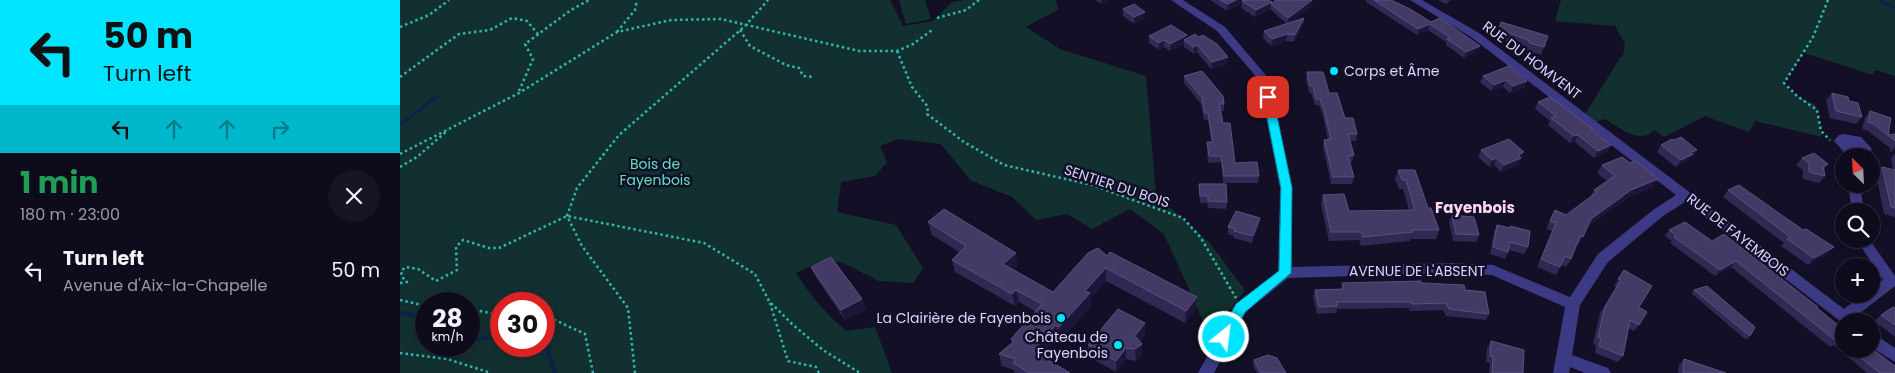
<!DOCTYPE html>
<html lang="en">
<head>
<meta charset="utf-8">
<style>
	body { margin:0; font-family:Poppins,sans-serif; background:#171425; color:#f1f3f6; height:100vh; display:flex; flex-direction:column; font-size:19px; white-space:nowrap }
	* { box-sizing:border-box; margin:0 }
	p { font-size:16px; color:#9b9ba3 }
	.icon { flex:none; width:28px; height:28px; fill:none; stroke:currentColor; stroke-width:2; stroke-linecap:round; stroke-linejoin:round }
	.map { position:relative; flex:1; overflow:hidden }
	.side { display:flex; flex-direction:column; background:#0e0b1c; width:400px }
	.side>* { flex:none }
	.guide { background:#00e5ff; color:#111; overflow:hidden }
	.needle { width:32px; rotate:336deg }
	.controls { position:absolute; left:1435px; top:148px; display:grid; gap:10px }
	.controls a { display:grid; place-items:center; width:45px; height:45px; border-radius:50%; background:#0e0b1c; box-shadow:0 2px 8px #0003,0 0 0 1px #2e2b3b; font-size:25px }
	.speed { position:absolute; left:15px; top:292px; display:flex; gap:10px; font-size:25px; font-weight:700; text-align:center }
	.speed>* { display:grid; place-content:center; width:65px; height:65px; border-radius:50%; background:#0e0b1c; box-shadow:0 2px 8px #0003,0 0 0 1px #2e2b3b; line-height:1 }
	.speed small { font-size:12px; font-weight:400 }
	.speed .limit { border:8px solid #d22; background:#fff; color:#111 }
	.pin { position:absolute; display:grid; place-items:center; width:42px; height:42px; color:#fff; margin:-21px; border-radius:10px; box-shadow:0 2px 8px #0006 }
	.me { position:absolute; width:55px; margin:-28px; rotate:29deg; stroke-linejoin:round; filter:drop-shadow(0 0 4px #0008) }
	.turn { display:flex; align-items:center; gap:18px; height:105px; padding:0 20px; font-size:22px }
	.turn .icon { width:65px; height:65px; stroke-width:2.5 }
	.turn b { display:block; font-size:35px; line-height:42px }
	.lanes { display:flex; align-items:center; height:48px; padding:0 20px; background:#0003; justify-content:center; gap:25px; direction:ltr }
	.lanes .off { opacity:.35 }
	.round { display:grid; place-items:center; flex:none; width:52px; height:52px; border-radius:26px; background:#171425 }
	.head { display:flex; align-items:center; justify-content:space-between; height:85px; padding:0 20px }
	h1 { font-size:30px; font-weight:700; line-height:38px; color:#1e9e55 }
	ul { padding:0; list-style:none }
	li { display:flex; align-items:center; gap:15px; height:65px; padding:0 20px }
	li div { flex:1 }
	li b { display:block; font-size:19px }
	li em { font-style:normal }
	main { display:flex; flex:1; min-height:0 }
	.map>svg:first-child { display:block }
</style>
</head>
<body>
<main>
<section class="side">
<div class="guide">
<div class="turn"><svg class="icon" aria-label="left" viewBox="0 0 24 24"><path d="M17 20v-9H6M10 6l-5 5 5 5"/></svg><div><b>50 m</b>Turn left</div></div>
<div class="lanes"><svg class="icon" aria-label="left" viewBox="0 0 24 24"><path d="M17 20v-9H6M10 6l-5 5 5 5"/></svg><svg class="icon off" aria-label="ahead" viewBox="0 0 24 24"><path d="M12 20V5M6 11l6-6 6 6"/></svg><svg class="icon off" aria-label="ahead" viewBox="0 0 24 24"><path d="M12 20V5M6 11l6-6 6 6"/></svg><svg class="icon off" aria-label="right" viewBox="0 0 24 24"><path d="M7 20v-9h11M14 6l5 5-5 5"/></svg></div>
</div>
<div class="head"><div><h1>1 min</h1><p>180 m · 23:00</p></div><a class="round"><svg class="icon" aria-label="close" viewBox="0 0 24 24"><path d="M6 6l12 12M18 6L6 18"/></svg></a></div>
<ul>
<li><svg class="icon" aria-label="left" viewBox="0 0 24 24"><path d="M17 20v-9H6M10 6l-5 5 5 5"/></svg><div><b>Turn left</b><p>Avenue d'Aix-la-Chapelle</p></div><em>50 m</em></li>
</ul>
</section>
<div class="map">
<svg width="1495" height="373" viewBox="0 0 1495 373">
	<rect width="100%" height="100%" fill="#130f26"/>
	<!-- green -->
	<g fill="#12302f" fill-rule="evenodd">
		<path d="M0,0H490L503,26L533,21L552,2L564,0H655L659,9L626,27L660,49L746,76L756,195L809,242L845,290L810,336L764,234L730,209L692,229L667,214L636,220L612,197L570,180L541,144L498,139L480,146L487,162L475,176L441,182L437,212L496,225L523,268L513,283L479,281L441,262H419L396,273C410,295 426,314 446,331L475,327L492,373H0ZM26,304H69V346H26ZM101,304H144V346H101Z"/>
		<polygon points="499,0 525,0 531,19 506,24"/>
		<path d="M1161,0H1495V76L1475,70L1473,75L1404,53L1384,83C1391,95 1404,99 1416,105L1422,137L1355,121L1349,132L1305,116L1264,137L1254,130C1240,146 1219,127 1205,119L1196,122L1185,114L1220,58L1223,56L1225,44L1215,26L1155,21Z"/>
	</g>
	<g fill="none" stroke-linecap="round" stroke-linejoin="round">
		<!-- stream-far1 -->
		<g stroke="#0c2248" stroke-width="3">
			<polyline points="1479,0 1495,8"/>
			<polyline points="0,125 37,96"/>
		</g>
		<!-- stream -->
		<g stroke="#0c2248" stroke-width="4.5">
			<polyline points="0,313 26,318"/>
			<polyline points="144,339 155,373"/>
			<polyline points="69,340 101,335"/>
		</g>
		<!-- path -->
		<g stroke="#2fb8b0" stroke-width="2.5" stroke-dasharray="2.5 3" stroke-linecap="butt">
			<polyline points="1428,0 1413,37 1384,83 1397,96 1417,110 1421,131 1430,140"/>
			<polyline points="537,18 566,10 579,0"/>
			<polyline points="0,27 29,15 49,0"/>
			<polyline points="340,30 350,46 386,65 399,68 403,76 414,77"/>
			<polyline points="217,32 235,10 237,0"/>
			<polyline points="497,51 512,87 528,107 527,114 564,142 604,165 692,185 783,218 801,238 836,298"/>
			<polyline points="0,77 59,34 90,30 112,18 127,21 138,34"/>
			<polyline points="119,91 133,59 125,44 171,10 189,0"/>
			<polyline points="0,154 119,93 217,32 271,20 321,19 459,51 497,51 513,44 532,30"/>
			<polyline points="0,167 17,157 48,130"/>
			<polyline points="0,283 7,282 2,277 1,271 6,267 18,269 36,281 57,270 56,247 63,240 89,248 99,248 167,216 304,243 355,274 369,301 392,324 423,350 460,373"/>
			<polyline points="0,300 26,306"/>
			<polyline points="370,303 388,361 416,367 419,373"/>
			<polyline points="69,309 101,315"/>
			<polyline points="144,315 185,334 193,373"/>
			<polyline points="0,353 47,359 91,373"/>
			<polyline points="235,373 228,308 182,246 167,216 177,188 219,135 345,26 368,0"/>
		</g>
		<!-- minor -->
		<g fill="#3d3a85" fill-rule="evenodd">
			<polygon points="771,0 783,0 825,27 869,79 892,188 892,267 1051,263 1093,265 1170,297 1198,254 1253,210 1276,195 1071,37 1010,0 1022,0 1079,33 1444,309 1464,294 1471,294 1471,288 1483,280 1456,239 1469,239 1495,276 1495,286 1455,317 1457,321 1444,321 1444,324 1285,202 1263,216 1208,262 1180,305 1172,355 1208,368 1211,373 1185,373 1170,367 1169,373 1153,373 1165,307 1092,275 1051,273 888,278 846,312 814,373 798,373 836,304 878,271 880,188 859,80 817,31"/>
			<polygon points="1443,134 1461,137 1472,149 1468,155 1444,156 1443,151 1434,141 1439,135"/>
			<polygon points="1448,184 1460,184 1464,211 1452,211"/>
			<polygon points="1471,332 1495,348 1495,362 1471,347"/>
		</g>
	</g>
	<!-- wall -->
	<g fill="#312854">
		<polygon points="695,0 710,0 701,4"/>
		<polygon points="810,0 868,0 872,3 912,6 887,24 904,18 903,25 894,42 886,41 871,46 863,38 864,31 887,24 870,9 855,17 841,8 842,3 827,11"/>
		<polygon points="966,0 991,0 1077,52 1064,58 1046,45 1046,42 1028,30 1017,35 966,2"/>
		<polygon points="1038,0 1051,0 1046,4"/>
		<polygon points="723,9 745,18 734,24 723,16"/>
		<polygon points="1101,22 1148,36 1141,55 1126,51 1127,49 1096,37"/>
		<polygon points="787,35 787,38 827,64 811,69 797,52 794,54 784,47 784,44 770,51 764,47 759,50 749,43 749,36"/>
		<polygon points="907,72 929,93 945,118 957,134 956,141 950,141 954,155 952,162 950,162 954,177 952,184 931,184 923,147 924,140 928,140 923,116 919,105 915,105 911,93 909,93 906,79"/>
		<polygon points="784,76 824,104 824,111 821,111 823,123 835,163 859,176 858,183 823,183 821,162 808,163 807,149 807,142 811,142 808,120 804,120 801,104 784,83"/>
		<polygon points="1083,76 1127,81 1124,88 1110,93 1103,87 1091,91 1080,82"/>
		<polygon points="1432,93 1449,101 1462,117 1456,124 1430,118 1426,100"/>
		<polygon points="1138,102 1192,130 1211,145 1207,152 1194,158 1175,142 1170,143 1148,125 1150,121 1135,109"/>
		<polygon points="1470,111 1488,135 1495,134 1495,151 1490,152 1490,148 1468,131 1462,129 1465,118"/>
		<polygon points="1261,145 1297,150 1293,157 1291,157 1288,161 1276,167 1257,152"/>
		<polygon points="1081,150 1124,152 1118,165 1101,172 1094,165 1089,167 1078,157"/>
		<polygon points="1495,154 1495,217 1484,214 1476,174 1482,167 1493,170 1491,158"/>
		<polygon points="1402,158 1428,164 1424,170 1425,176 1419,183 1403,179 1403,170 1396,165"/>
		<polygon points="1202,165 1253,187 1227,198 1188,226 1178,245 1176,245 1171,259 1166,267 1161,265 1156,275 1137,267 1152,231 1146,229 1155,210 1166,215 1190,198 1194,190 1207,181 1197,173"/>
		<polygon points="998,170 1028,208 1039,230 1036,239 1010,239 1010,241 961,246 959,240 929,241 921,204 923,195 949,211 1009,210 1003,189 999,189 995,179"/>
		<polygon points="799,184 827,202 826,209 808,208 807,203 800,203 799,191"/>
		<polygon points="1328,190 1403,230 1434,247 1427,254 1408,265 1381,246 1384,243 1323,197"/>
		<polygon points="1052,215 1079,235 1076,242 1053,241 1049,222"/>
		<polygon points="860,218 859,225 852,243 833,238 834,236 828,234 828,227"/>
		<polygon points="528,222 618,265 613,270 653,292 707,256 797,297 796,309 785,323 706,281 690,299 691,306 661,340 657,337 641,356 670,373 615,373 614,370 602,366 599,354 612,343 611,339 636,312 619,302 615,306 555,272 552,260 559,252 532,235"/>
		<polygon points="1097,225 1109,228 1110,226 1128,247 1124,254 1109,250 1105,259 1090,254 1094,232"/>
		<polygon points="1269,230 1312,241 1417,308 1444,330 1444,349 1471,349 1495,373 1467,373 1434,345 1430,347 1331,267 1315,276 1270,243 1272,241 1265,236"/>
		<polygon points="411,267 462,299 466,309 445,320 416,277"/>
		<polygon points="1224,270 1239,307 1239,325 1234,331 1228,328 1223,356 1218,362 1195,353 1196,345 1193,344 1200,313 1216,287 1214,286"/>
		<polygon points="942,283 1021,283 1065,290 1089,314 1086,320 1046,316 1043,310 1009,311 1009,308 937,309 936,313 917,314 913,296 915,290 941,289"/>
		<polygon points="1294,290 1350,336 1346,340 1291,293"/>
		<polygon points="1495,308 1495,337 1474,321 1481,315"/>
		<polygon points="745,335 740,342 742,344 742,356 736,361 726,359 716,372 689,357 688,345"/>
		<polygon points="1091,341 1123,373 1089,373 1090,363 1086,362 1087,348"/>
		<polygon points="1284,359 1326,373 1278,373 1279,365"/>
		<polygon points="854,360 886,373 857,373 853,366"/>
	</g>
	<!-- shaded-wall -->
	<g fill="#1d163a">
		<polygon points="701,0 710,0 701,4"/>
		<polygon points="836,0 845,0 842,1 842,3 827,11 828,4"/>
		<polygon points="913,0 912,6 887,24 888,18"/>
		<polygon points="872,2 870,9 855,17 856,10"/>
		<polygon points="745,12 745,18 734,24 734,17"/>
		<polygon points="904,18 903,25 894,42 895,35"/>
		<polygon points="1030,24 1028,30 1017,35 1018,29"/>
		<polygon points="887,34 886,41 871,46 872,39"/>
		<polygon points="787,35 787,42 784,40 784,44 770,51 770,44"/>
		<polygon points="764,40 764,47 759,50 759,43"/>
		<polygon points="797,45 797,52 794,54 794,47"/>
		<polygon points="1080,46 1077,52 1064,58 1066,52"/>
		<polygon points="828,57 827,64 811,69 812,62"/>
		<polygon points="1106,80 1103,87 1091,91 1094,85"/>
		<polygon points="1127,81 1124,88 1110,93 1113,86"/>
		<polygon points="1178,135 1175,142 1170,143 1174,136"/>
		<polygon points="1211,145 1207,152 1194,158 1198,151"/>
		<polygon points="1495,147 1495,151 1490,152"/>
		<polygon points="1297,150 1293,157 1291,157 1288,161 1276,167 1281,160 1291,152"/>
		<polygon points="1124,152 1118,165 1101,172 1104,165 1118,155"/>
		<polygon points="1097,158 1094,165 1089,167 1092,160"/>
		<polygon points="1258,179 1253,187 1227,198 1186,227 1191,219 1231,190"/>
		<polygon points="860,218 859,225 852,243 853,236"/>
		<polygon points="1434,247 1427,254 1408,265 1414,258"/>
		<polygon points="616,253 618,265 606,277 603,264"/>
		<polygon points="1336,261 1331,267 1315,276 1320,270"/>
		<polygon points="706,268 706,281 690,299 691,306 661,340 659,327 685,291"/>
		<polygon points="616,290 619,302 615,306 612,294"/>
		<polygon points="797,297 796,309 785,323 786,311"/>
		<polygon points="462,299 466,309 445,320 441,310"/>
		<polygon points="745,323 745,335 735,347 735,336"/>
		<polygon points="656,325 657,337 635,363 633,351"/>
		<polygon points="742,344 742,356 736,361 735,349"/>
		<polygon points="726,348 726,359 716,372 716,361"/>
	</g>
	<!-- building -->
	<g fill="#433a66" stroke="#5a527e">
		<polygon points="820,0 836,0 828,4"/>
		<polygon points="844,0 868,0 872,2 856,10 842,1"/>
		<polygon points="876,0 912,0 888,18 871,4"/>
		<polygon points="974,0 991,0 1010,9 1031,22 1040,18 1080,46 1066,52 1047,39 1051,38 1030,24 1018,29"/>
		<polygon points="734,4 745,12 734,17 723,9"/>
		<polygon points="904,18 895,35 887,34 872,39 864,31"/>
		<polygon points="1101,22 1148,36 1144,47 1129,43 1130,41 1099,29"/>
		<polygon points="771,25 787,35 770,44 764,40 759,43 749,36"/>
		<polygon points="795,34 799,37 803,35 817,44 828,57 812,62 797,45 794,47 784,40"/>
		<polygon points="1109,66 1127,81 1113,86 1106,80 1094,85 1083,76"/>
		<polygon points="802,71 823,96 824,104 819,104 823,123 830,123 835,163 857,162 859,176 824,176 821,156 809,156 807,142 813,142 808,113 805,113 802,100 804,100 784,76"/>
		<polygon points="907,72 923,72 929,93 937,93 945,118 953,118 957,134 948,134 954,155 948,156 954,177 933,177 924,140 931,139 924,110 920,99 916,99 913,86 910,86"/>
		<polygon points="1432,93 1448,97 1449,101 1458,103 1462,117 1436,111"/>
		<polygon points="1150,97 1193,129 1191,130 1211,145 1198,151 1178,135 1174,136 1151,118 1156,116 1138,102"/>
		<polygon points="1470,111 1491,118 1488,135 1495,134 1495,141 1474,124 1468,122"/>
		<polygon points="1281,137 1297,150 1291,152 1293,154 1281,160 1261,145 1272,139 1274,140"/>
		<polygon points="1109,139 1124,152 1118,155 1121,158 1104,165 1097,158 1092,160 1081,150"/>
		<polygon points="1414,153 1428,164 1423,166 1425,176 1409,172 1409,163 1402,158"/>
		<polygon points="1222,157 1230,163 1236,161 1258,179 1231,190 1191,219 1183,237 1180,236 1171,259 1165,256 1160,267 1141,259 1156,223 1150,221 1155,210 1166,215 1197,192 1194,190 1215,176 1202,165"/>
		<polygon points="1482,167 1495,170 1495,208 1491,207"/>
		<polygon points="998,170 1015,170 1028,208 1031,208 1039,230 1012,230 1013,232 963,237 961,232 931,232 923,195 944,194 949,211 1015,210 1006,180 1002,180"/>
		<polygon points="799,184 826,184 827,202 808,201 808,196 800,196"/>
		<polygon points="1339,185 1403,230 1406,229 1434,247 1414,258 1387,239 1390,237 1328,190"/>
		<polygon points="544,209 616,253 603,264 653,292 688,253 698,248 707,256 710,252 797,297 786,311 706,268 685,291 690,293 659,327 656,325 633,351 670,373 629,373 613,363 616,359 599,354 614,341 611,339 642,304 616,290 612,294 552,260 566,246 528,222"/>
		<polygon points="836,211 860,218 853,236 834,231 835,229 828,227"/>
		<polygon points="1052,215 1074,217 1079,235 1056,234"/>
		<polygon points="1285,222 1312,241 1324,234 1418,307 1417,308 1444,330 1444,343 1439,340 1436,341 1336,261 1320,270 1274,237 1276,235 1269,230"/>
		<polygon points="1097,225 1110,228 1110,226 1130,231 1128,247 1110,242 1108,252 1093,247"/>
		<polygon points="431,257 462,299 441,310 411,267"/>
		<polygon points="1224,270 1252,286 1239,307 1247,312 1239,325 1230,320 1223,356 1199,346 1201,338 1198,337 1205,307 1221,280 1218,279"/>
		<polygon points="1021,281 1021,283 1064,285 1065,290 1085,292 1089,314 1049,309 1046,303 1012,304 1011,302 936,302 937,306 919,307 915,290 944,289 942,283"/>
		<polygon points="1307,286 1355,327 1350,336 1294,290"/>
		<polygon points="1493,307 1495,308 1495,325 1481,315"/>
		<polygon points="718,309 745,323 735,336 742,344 735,349 726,348 716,361 688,345"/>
		<polygon points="1091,341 1124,350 1123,373 1092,373 1093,357 1090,356"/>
		<polygon points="1471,348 1495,366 1495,373 1480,373 1450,349 1471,349"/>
		<polygon points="868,355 877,358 886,373 861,373 854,360"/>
		<polygon points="1284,359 1326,373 1283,373"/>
	</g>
	<!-- route -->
	<polygon fill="#00e5ff" stroke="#0095a6" points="868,94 873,97 892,188 891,273 845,312 829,341 824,343 820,341 818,337 836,304 879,271 881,188 863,97"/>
	<!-- markers -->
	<g fill="#00e5ff" stroke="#130f26" stroke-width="2">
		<circle cx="934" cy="71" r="5"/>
		<circle cx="661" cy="318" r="5"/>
		<circle cx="718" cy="345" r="5"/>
	</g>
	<g text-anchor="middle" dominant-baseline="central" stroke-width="5" stroke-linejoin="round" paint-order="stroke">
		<!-- street labels -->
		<g font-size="14" fill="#d9d4ff" stroke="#130f26">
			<text transform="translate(1132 60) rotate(37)">RUE DU HOMVENT</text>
			<text transform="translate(717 186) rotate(18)">SENTIER DU BOIS</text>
			<text transform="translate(1338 235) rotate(38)">RUE DE FAYEMBOIS</text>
			<text x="1017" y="271">AVENUE DE L'ABSENT</text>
		</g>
		<!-- poi labels -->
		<g font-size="14" fill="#d9d4ff" stroke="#130f26" text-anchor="end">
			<text x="944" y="71" text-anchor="start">Corps et Âme</text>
			<text x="651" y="318">La Clairière de Fayenbois</text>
			<text x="708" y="337">Château de<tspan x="708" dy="16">Fayenbois</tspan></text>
		</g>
		<!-- park labels -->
		<g font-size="14" fill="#5fe0c0" stroke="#130f26">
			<text x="255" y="164">Bois de<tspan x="255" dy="16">Fayenbois</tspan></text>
		</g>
		<!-- neighbourhood labels -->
		<g font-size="15" font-weight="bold" fill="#ffd6f0" stroke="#130f26">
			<text x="1075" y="207">Fayenbois</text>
		</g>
	</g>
</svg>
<div class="controls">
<a><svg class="needle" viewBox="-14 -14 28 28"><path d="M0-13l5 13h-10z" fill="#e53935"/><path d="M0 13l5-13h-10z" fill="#9b9ba3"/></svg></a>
<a><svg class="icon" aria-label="search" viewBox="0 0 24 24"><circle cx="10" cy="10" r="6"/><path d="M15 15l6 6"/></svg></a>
<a>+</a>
<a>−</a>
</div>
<div class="speed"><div>28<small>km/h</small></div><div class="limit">30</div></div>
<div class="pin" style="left:868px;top:97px;background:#d93025"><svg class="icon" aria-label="arrive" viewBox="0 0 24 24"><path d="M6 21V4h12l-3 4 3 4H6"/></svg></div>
<svg class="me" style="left:824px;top:337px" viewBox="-20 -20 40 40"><circle r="17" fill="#00e5ff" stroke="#fff" stroke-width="3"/><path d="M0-11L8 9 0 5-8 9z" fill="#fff"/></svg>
</div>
</main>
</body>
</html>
